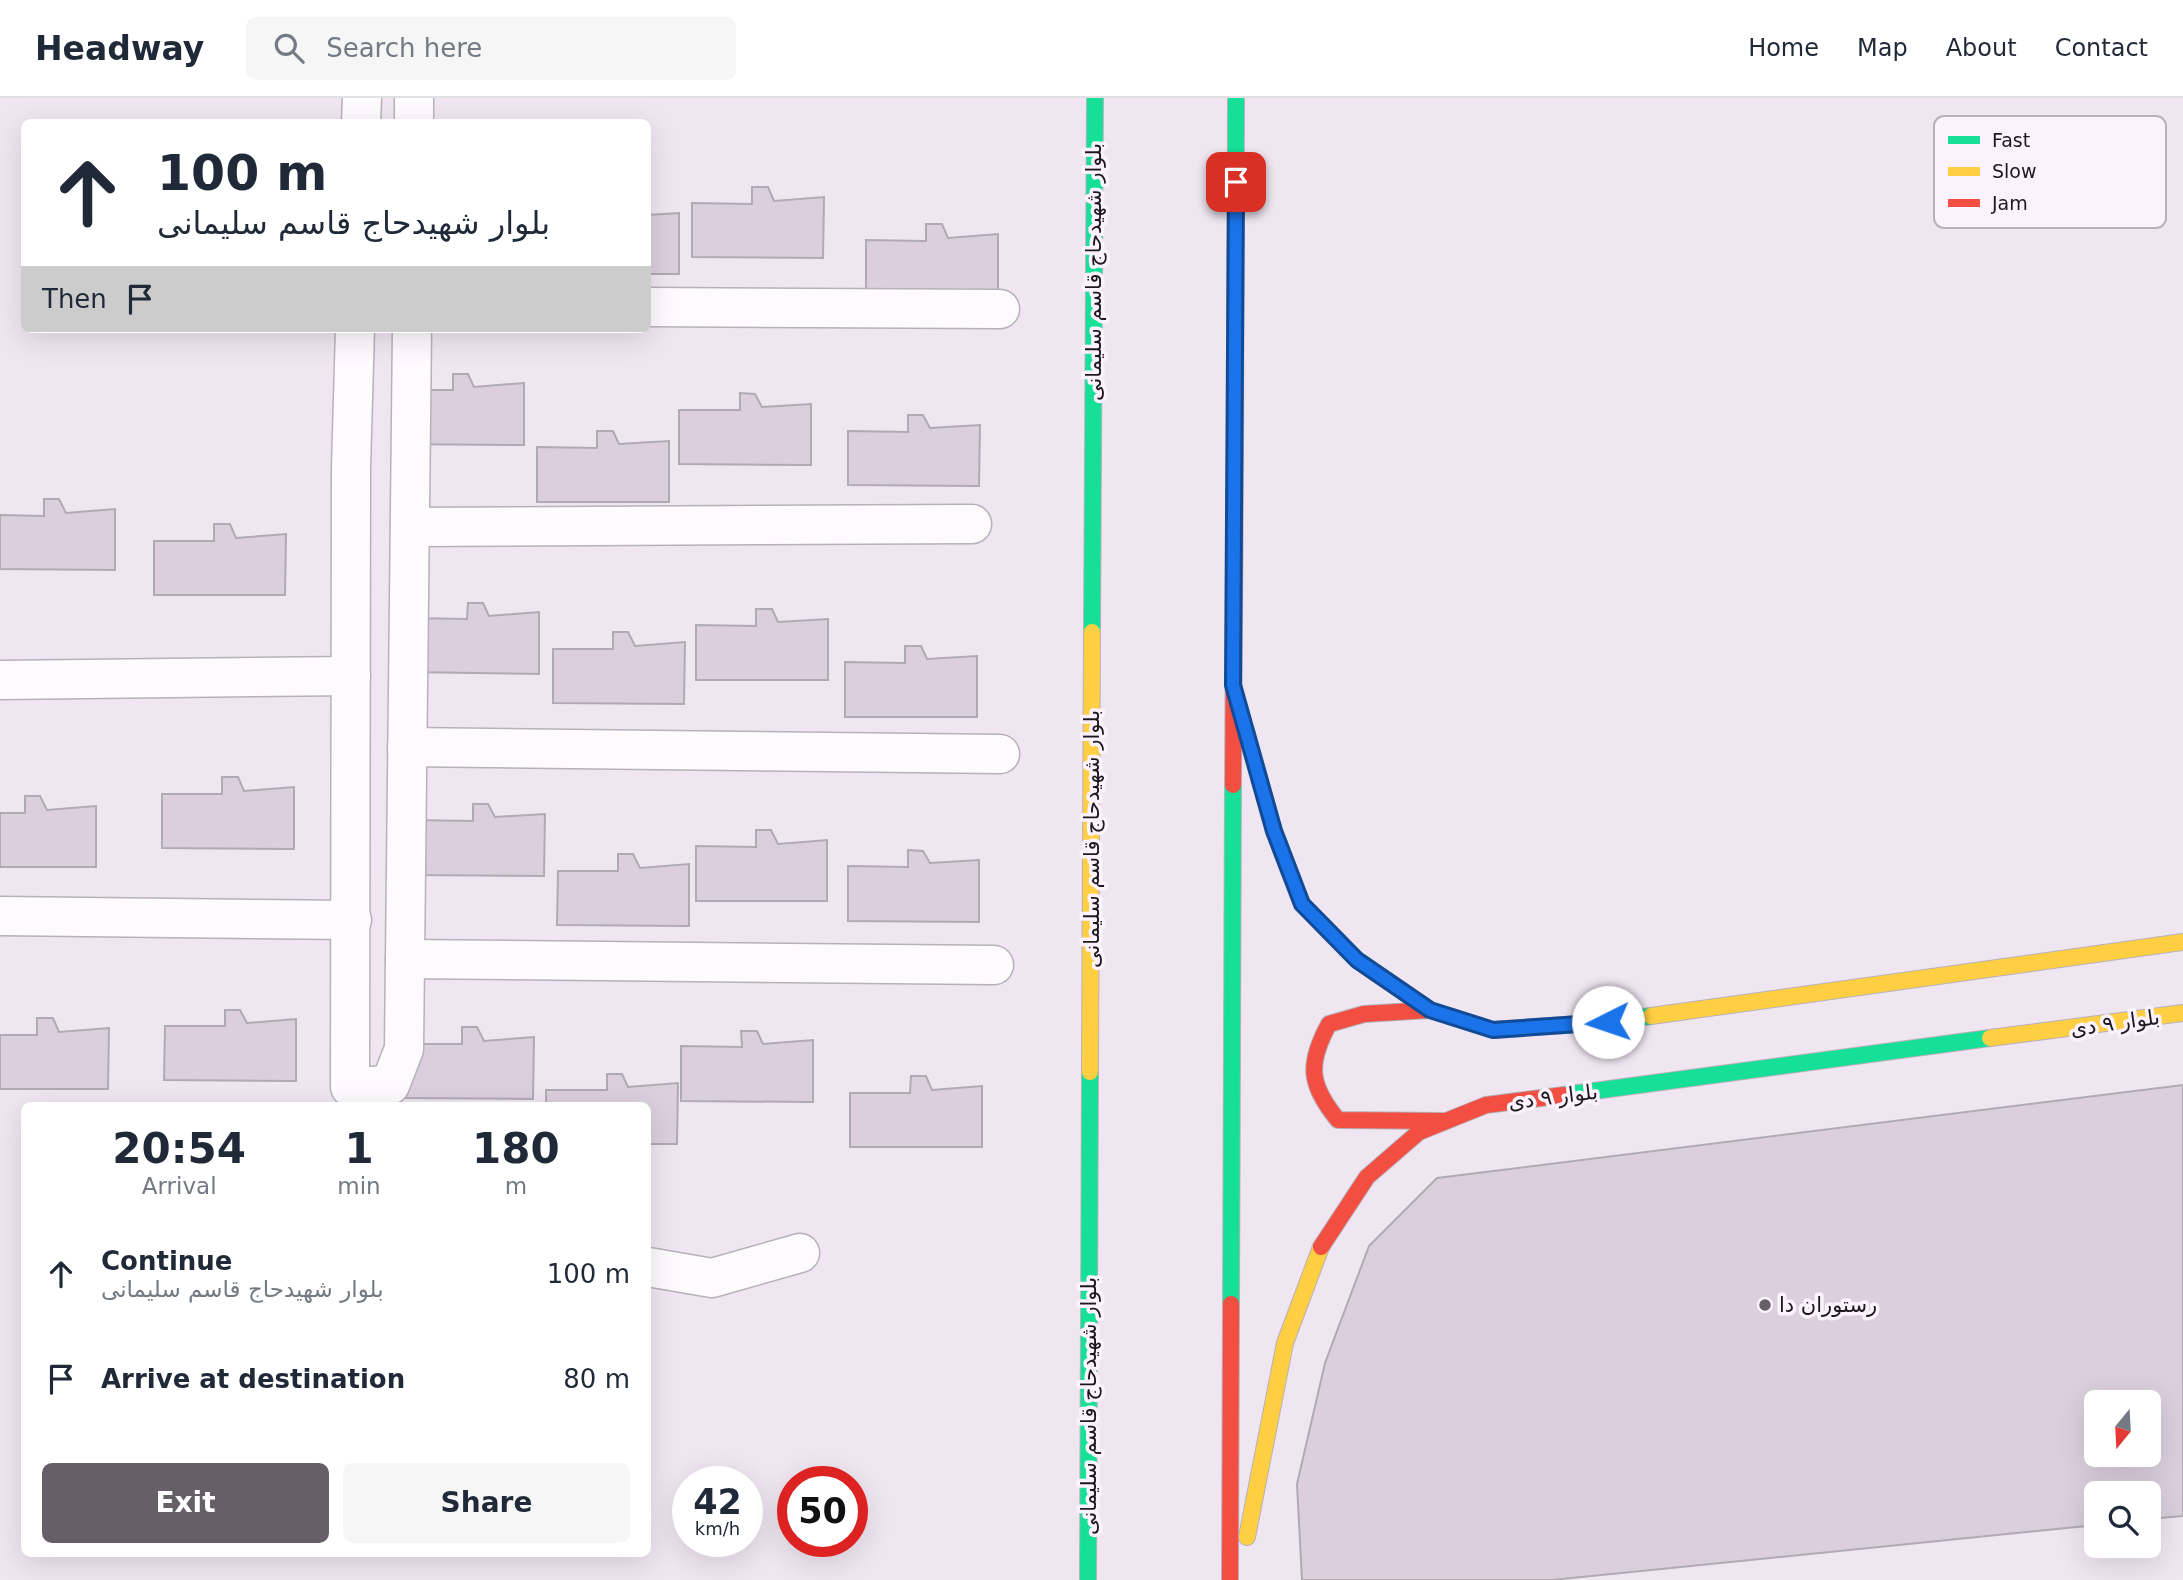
<!DOCTYPE html>
<html lang="en">
<head>
<meta charset="utf-8">
<style>
	body { margin:0; font-family:"DejaVu Sans","Noto Naskh Arabic",sans-serif; background:#f6f6f7; color:#1f2937; height:100vh; display:flex; flex-direction:column; font-size:26px; white-space:nowrap }
	* { box-sizing:border-box; margin:0 }
	p { font-size:23px; color:#747a83 }
	.icon { flex:none; width:38px; height:38px; fill:none; stroke:currentColor; stroke-width:2; stroke-linecap:round; stroke-linejoin:round }
	.map { position:relative; flex:1; overflow:hidden }
	.drawer { position:absolute; left:21px; top:1004px; width:630px; height:455px; display:flex; flex-direction:column; background:#fff; border-radius:10px; box-shadow:0 7px 28px #0002 }
	.drawer>* { flex:none }
	.hud { position:absolute; left:21px; top:21px; width:630px; height:214px; border-radius:10px; box-shadow:0 7px 28px #0002; background:#fff; color:#1f2937; overflow:hidden }
	.needle { width:46px; rotate:198deg }
	.controls { position:absolute; left:2084px; top:1292px; display:grid; gap:14px }
	.controls a { display:grid; place-items:center; width:77px; height:77px; border-radius:10px; background:#fff; box-shadow:0 7px 28px #0002; font-size:35px }
	.speed { position:absolute; left:672px; top:1368px; display:flex; gap:14px; font-size:35px; font-weight:700; text-align:center }
	.speed>* { display:grid; place-content:center; width:91px; height:91px; border-radius:50%; background:#fff; box-shadow:0 7px 28px #0002; line-height:1 }
	.speed small { font-size:18px; font-weight:400 }
	.speed .limit { border:10px solid #d22; background:#fff; color:#111 }
	.pin { position:absolute; display:grid; place-items:center; width:60px; height:60px; color:#fff; margin:-30px; border-radius:14px; box-shadow:0 4px 10px #0006 }
	.me { position:absolute; width:77px; margin:-38px; rotate:266deg; stroke-linejoin:round; filter:drop-shadow(0 0 5px #0008) }
	.turn { display:flex; align-items:center; gap:24px; height:147px; padding:0 21px; font-size:32px }
	.turn .icon { width:91px; height:91px; stroke-width:2.5 }
	.turn b { display:block; font-size:49px; line-height:60px }
	.then { display:flex; align-items:center; height:66px; padding:0 21px; background:#0003; gap:14px; font-size:26px }
	.eta { display:flex; justify-content:space-evenly; align-items:center; height:119px; text-align:center }
	.eta b { font-size:42px; font-weight:800; line-height:49px }
	.cta { display:flex; gap:14px; margin-top:auto; padding:14px 21px }
	.cta a { flex:1; height:80px; border-radius:10px; background:#665f68; color:#fff; font-size:28px; font-weight:800; line-height:80px; text-align:center }
	.cta a+a { background:#f6f6f7; color:#1f2937 }
	ul { padding:0; list-style:none }
	li { display:flex; align-items:center; gap:21px; height:105px; padding:0 21px }
	li div { flex:1 }
	li b { display:block; font-size:26px }
	li em { font-style:normal }
	header { display:flex; align-items:center; gap:42px; box-sizing:border-box; height:98px; padding:0 35px; background:#fff; border-bottom:2px solid #e0e1e3 }
	header strong { font-size:33px }
	nav { display:flex; gap:38px; margin-inline-start:auto; font-size:24px }
	.search { width:490px; height:63px; background:#f6f6f7; display:flex; align-items:center; gap:18px; box-sizing:border-box; padding:0 24px; border-radius:10px; color:#747a83; font-size:26px }
	.map>svg:first-child { display:block }
</style>
</head>
<body>
<header>
<strong>Headway</strong>
<div class="search"><svg class="icon" aria-label="search" viewBox="0 0 24 24"><circle cx="10" cy="10" r="6"/><path d="M15 15l6 6"/></svg>Search here</div>
<nav><a>Home</a><a>Map</a><a>About</a><a>Contact</a></nav>
</header>
<div class="map">
<svg width="2183" height="1482" viewBox="0 0 2183 1482">
	<rect width="100%" height="100%" fill="#efe6f1"/>
	<!-- building -->
	<g fill="#dbcfdd" stroke="#b0aab2" stroke-width="2" fill-rule="evenodd">
		<polygon points="752,89 768,89 774,103 824,99 823,160 692,159 692,105 752,106"/>
		<polygon points="679,115 679,176 648,176 648,117"/>
		<polygon points="926,126 942,126 948,140 998,136 998,197 866,197 866,142 926,143"/>
		<polygon points="453,276 468,276 474,289 524,285 524,347 392,346 393,292 453,292"/>
		<polygon points="740,295 755,296 762,309 811,306 811,367 679,366 679,312 740,312"/>
		<polygon points="908,317 923,317 930,330 980,327 979,388 848,387 848,333 908,334"/>
		<polygon points="597,333 613,333 619,346 669,343 669,404 537,404 537,349 597,350"/>
		<polygon points="44,401 59,401 66,415 115,411 115,472 0,471 0,417 44,418"/>
		<polygon points="214,426 230,426 236,440 286,436 285,497 154,497 154,443 214,443"/>
		<polygon points="468,505 483,505 489,518 539,514 539,576 407,574 408,520 467,521"/>
		<polygon points="756,511 772,511 778,524 828,521 828,582 696,582 696,527 756,528"/>
		<polygon points="613,534 628,534 635,548 685,544 684,606 553,605 553,551 613,551"/>
		<polygon points="905,548 921,548 927,561 977,558 977,619 845,619 845,564 905,565"/>
		<polygon points="222,679 238,679 244,693 294,689 294,751 162,750 162,696 222,696"/>
		<polygon points="25,698 40,698 47,712 96,708 96,769 0,769 0,715 25,715"/>
		<polygon points="473,706 488,706 495,719 545,716 544,778 413,777 413,722 473,723"/>
		<polygon points="756,732 771,732 778,746 827,742 827,803 696,803 696,748 756,749"/>
		<polygon points="908,752 923,753 930,765 979,762 979,824 848,823 848,768 908,769"/>
		<polygon points="618,756 633,756 640,770 689,766 689,828 557,827 558,773 618,773"/>
		<polygon points="225,912 240,912 247,925 296,921 296,983 164,982 165,928 225,928"/>
		<polygon points="37,920 53,920 59,934 109,930 108,991 0,991 0,937 37,937"/>
		<polygon points="462,929 477,929 484,943 534,939 533,1001 401,1000 402,946 462,946"/>
		<polygon points="741,933 757,933 763,946 813,942 813,1004 681,1003 681,948 742,949"/>
		<polygon points="607,976 622,976 628,989 678,985 677,1046 648,1046 648,1008 546,1008 546,992 607,992"/>
		<polygon points="911,978 926,978 932,992 982,988 982,1049 850,1049 850,995 910,995"/>
		<path d="M2183,987V1418L2149,1421V1395H2096V1427L1552,1482H1302L1297,1386L1325,1265L1369,1148L1437,1080ZM2096,1304H2149V1356H2096Z"/>
	</g>
	<g fill="none" stroke-linecap="round" stroke-linejoin="round">
		<!-- street casing -->
		<g stroke="#b7b1b9" stroke-width="41">
			<g id="street">
				<polyline points="361,24 362,0"/>
				<polyline points="414,24 414,0"/>
				<polyline points="648,209 1000,211"/>
				<polyline points="355,231 351,369 350,989 390,987 404,951 412,231"/>
				<polyline points="410,429 972,426"/>
				<polyline points="0,582 351,578"/>
				<polyline points="407,649 1000,656"/>
				<polyline points="0,818 352,822"/>
				<polyline points="405,861 994,867"/>
				<polyline points="648,1169 712,1180 800,1155"/>
			</g>
		</g>
		<!-- fast casing -->
		<g stroke="#b7b1b9" stroke-width="18">
			<g id="fast">
				<polyline points="1235,357 1236,0"/>
				<polyline points="1092,534 1095,0"/>
				<polyline points="1246,633 1274,733 1302,806 1357,862 1430,912 1493,932 1608,924 1651,918"/>
				<polyline points="1564,997 1990,940"/>
				<polyline points="1231,1206 1233,687"/>
				<polyline points="1088,1482 1090,974"/>
			</g>
		</g>
		<!-- slow casing -->
		<g stroke="#b7b1b9" stroke-width="18">
			<g id="slow">
				<polyline points="1651,918 2183,844"/>
				<polyline points="1990,940 2183,915"/>
				<polyline points="1090,974 1092,534"/>
				<polyline points="1247,1439 1285,1245 1321,1149"/>
			</g>
		</g>
		<!-- jam casing -->
		<g stroke="#b7b1b9" stroke-width="18">
			<g id="jam">
				<polyline points="1233,687 1235,357"/>
				<path d="M1430,912L1364,916L1329,926C1307,966 1309,987 1338,1022L1443,1023"/>
				<polyline points="1321,1149 1367,1079 1419,1034 1486,1007 1564,997"/>
				<polyline points="1230,1482 1231,1206"/>
			</g>
		</g>
		<!-- street -->
		<use href="#street" stroke="#fdfbfd" stroke-width="38"/>
		<!-- fast -->
		<use href="#fast" stroke="#16e098" stroke-width="16"/>
		<!-- slow -->
		<use href="#slow" stroke="#ffcf43" stroke-width="16"/>
		<!-- jam -->
		<use href="#jam" stroke="#f24e42" stroke-width="16"/>
	</g>
	<g fill="none" stroke-linecap="round" stroke-linejoin="round">
		<!-- route casing -->
		<g stroke="#114b97" stroke-width="18">
			<polyline id="route" points="1236,84 1233,587 1274,733 1302,806 1357,862 1430,912 1493,932 1608,924"/>
		</g>
		<!-- route -->
		<use href="#route" stroke="#1a73e8" stroke-width="12"/>
	</g>
	<!-- markers -->
	<circle fill="#665f68" stroke="#fcf2fd" stroke-width="2.5" cx="1765" cy="1207" r="7"/>
	<g text-anchor="middle" dominant-baseline="central" stroke-width="7" stroke-linejoin="round" paint-order="stroke">
		<!-- street labels -->
		<g font-size="21" fill="#1d171e" stroke="#fcf2fd">
			<text transform="translate(1094 174) rotate(-90)">بلوار شهیدحاج قاسم سلیمانی</text>
			<text transform="translate(1092 741) rotate(-90)">بلوار شهیدحاج قاسم سلیمانی</text>
			<text transform="translate(2115 925) rotate(-8)">بلوار ۹ دی</text>
			<text transform="translate(1553 999) rotate(-7)">بلوار ۹ دی</text>
			<text transform="translate(1089 1308) rotate(-90)">بلوار شهیدحاج قاسم سلیمانی</text>
		</g>
		<!-- poi labels -->
		<g font-size="21" fill="#1d171e" stroke="#fcf2fd" text-anchor="start">
			<text x="1779" y="1207">رستوران دا</text>
		</g>
	</g>
	<!-- legend -->
	<rect x="1934" y="18" width="232" height="112" rx="10" fill="#fcf2fd" stroke="#b9b0ba" stroke-width="2"/>
	<rect x="1948" y="38" width="32" height="8" fill="#16e098"/>
	<rect x="1948" y="69" width="32" height="9" fill="#ffcf43"/>
	<rect x="1948" y="101" width="32" height="8" fill="#f24e42"/>
	<g font-size="19" fill="#1d171e">
		<text x="1992" y="49">Fast</text>
		<text x="1992" y="80">Slow</text>
		<text x="1992" y="112">Jam</text>
	</g>
</svg>
<div class="controls">
<a><svg class="needle" viewBox="-14 -14 28 28"><path d="M0-13l5 13h-10z" fill="#e53935"/><path d="M0 13l5-13h-10z" fill="#747a83"/></svg></a>
<a><svg class="icon" aria-label="search" viewBox="0 0 24 24"><circle cx="10" cy="10" r="6"/><path d="M15 15l6 6"/></svg></a>
</div>
<div class="speed"><div>42<small>km/h</small></div><div class="limit">50</div></div>
<div class="pin" style="left:1236px;top:84px;background:#d93025"><svg class="icon" aria-label="arrive" viewBox="0 0 24 24"><path d="M6 21V4h12l-3 4 3 4H6"/></svg></div>
<svg class="me" style="left:1608px;top:924px" viewBox="-20 -20 40 40"><circle r="19" fill="#fff"/><path d="M0-13L10 11 0 6-10 11z" fill="#1a73e8"/></svg>
<div class="hud">
<div class="turn"><svg class="icon" aria-label="ahead" viewBox="0 0 24 24"><path d="M12 20V5M6 11l6-6 6 6"/></svg><div><b>100 m</b>بلوار شهیدحاج قاسم سلیمانی</div></div>
<div class="then">Then<svg class="icon" aria-label="arrive" viewBox="0 0 24 24"><path d="M6 21V4h12l-3 4 3 4H6"/></svg></div>
</div>
<section class="drawer">
<div class="eta">
<div><b>20:54</b><p>Arrival</p></div>
<div><b>1</b><p>min</p></div>
<div><b>180</b><p>m</p></div>
</div>
<ul>
<li><svg class="icon" aria-label="ahead" viewBox="0 0 24 24"><path d="M12 20V5M6 11l6-6 6 6"/></svg><div><b>Continue</b><p>بلوار شهیدحاج قاسم سلیمانی</p></div><em>100 m</em></li>
<li><svg class="icon" aria-label="arrive" viewBox="0 0 24 24"><path d="M6 21V4h12l-3 4 3 4H6"/></svg><div><b>Arrive at destination</b></div><em>80 m</em></li>
</ul>
<div class="cta"><a>Exit</a><a>Share</a></div>
</section>
</div>
</body>
</html>
